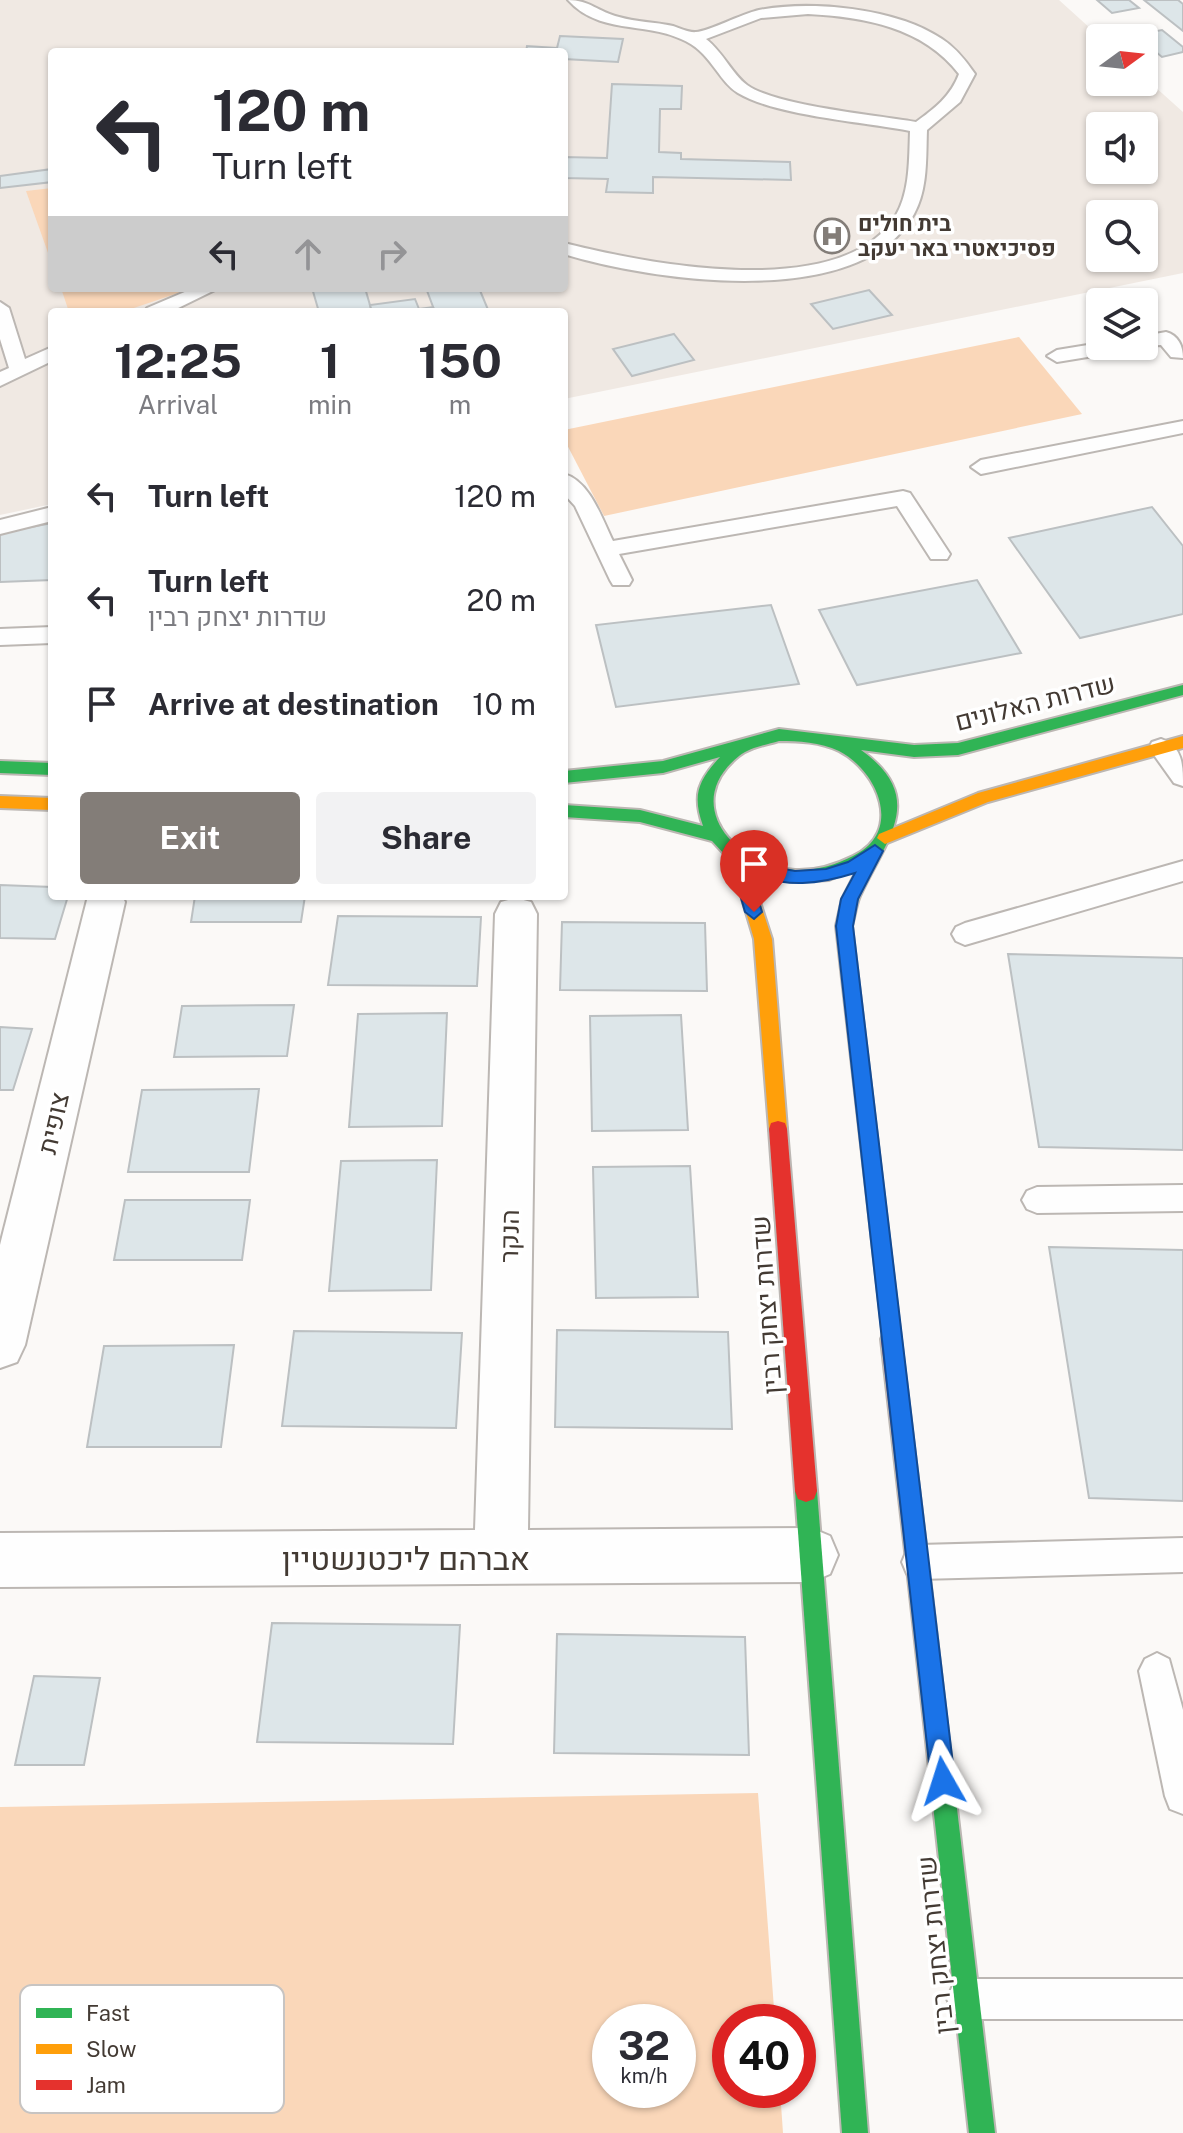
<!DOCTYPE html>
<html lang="en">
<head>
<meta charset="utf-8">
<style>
	body { margin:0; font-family:"Public Sans",Heebo,sans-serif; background:#f2f2f3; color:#2b2b33; height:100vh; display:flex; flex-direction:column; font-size:30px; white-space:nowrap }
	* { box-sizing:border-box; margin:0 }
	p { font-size:26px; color:#7c7c81 }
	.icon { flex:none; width:44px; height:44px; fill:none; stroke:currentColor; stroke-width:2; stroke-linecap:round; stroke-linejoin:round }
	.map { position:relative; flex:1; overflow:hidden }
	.sheet { position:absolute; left:48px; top:308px; width:520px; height:592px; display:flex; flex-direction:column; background:#fff; border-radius:8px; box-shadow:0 2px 6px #0004 }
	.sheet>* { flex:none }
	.banner { position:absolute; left:48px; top:48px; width:520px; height:244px; border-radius:8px; box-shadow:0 2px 6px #0004; background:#fff; color:#2b2b33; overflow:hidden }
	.needle { width:52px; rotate:75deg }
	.buttons { position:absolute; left:1086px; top:24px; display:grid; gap:16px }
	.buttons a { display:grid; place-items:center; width:72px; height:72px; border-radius:8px; background:#fff; box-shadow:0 2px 6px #0004; font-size:40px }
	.speed { position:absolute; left:592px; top:2004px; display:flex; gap:16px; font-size:40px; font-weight:700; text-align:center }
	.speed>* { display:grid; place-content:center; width:104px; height:104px; border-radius:50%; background:#fff; box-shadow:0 2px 6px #0004; line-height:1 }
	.speed small { font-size:20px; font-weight:400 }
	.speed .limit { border:12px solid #d22; background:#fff; color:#111 }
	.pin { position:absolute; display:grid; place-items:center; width:68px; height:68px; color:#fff; margin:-82px -34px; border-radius:50% 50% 50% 0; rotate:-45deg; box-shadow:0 0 8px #0007 }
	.pin .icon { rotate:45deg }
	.me { position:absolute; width:88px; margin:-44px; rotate:354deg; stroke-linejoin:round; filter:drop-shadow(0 0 6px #0008) }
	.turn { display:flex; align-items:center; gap:28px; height:168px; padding:0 32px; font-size:36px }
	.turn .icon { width:104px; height:104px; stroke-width:2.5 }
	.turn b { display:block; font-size:56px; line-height:68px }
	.lanes { display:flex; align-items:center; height:76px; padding:0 32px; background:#0003; justify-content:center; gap:40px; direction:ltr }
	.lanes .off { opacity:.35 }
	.eta { display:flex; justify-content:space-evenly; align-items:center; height:136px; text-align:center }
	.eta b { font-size:48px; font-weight:700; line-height:56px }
	.button { display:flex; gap:16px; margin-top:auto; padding:16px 32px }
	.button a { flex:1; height:92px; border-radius:8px; background:#837d78; color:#fff; font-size:32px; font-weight:700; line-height:92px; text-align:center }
	.button a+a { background:#f2f2f3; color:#2b2b33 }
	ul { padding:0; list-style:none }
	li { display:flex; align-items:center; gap:24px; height:104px; padding:0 32px }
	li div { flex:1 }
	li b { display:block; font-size:30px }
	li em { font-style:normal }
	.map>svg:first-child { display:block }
</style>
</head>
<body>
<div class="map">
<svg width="1183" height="2133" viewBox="0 0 1183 2133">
	<rect width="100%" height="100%" fill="#fbf9f7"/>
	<!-- built -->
	<path fill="#f0e9e3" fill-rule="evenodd" d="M0,0H1059L1101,38L1100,82H1144V77L1183,112V273L564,399V312H52V504L0,515ZM52,52H564V288H52ZM1100,126H1144V170H1100ZM1100,214H1144V258H1100Z"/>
	<!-- green -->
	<g fill="#fad7b9" fill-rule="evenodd">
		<polygon points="52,188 52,264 26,191"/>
		<polygon points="61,288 193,288 122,312 69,312"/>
		<polygon points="1019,337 1082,414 604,516 564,439 564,430"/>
		<path d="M758,1793L775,2022H730V2090H780L783,2133H0V1807ZM610,2022H678V2090H610Z"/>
	</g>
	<!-- building -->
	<g fill="#dde6e9" stroke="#bcc0c2" stroke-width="2">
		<polygon points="1097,0 1129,0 1139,8 1112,13"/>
		<polygon points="1144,0 1178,0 1183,4 1183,31"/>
		<polygon points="1162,30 1183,47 1183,52 1162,57 1144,42 1144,38 1135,35"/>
		<polygon points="560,36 623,39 618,62 564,59 564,52 526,52 527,46 557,48"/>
		<polygon points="612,84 682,86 681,109 660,109 659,152 681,153 681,159 790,162 791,180 653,177 653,193 606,192 608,179 564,178 564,157 607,158"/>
		<polygon points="52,169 52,182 0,188 0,176"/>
		<polygon points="312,288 365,288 372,312 319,312"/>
		<polygon points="426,288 479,288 489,312 435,312"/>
		<polygon points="869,290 892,315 833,329 811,304"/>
		<polygon points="415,299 419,309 433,307 435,312 372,312 370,305"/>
		<polygon points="674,334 694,360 632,376 613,349"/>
		<polygon points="1152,507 1183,546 1183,614 1080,638 1009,538"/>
		<polygon points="52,523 52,580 0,582 0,533"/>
		<polygon points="977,580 1021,653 857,685 819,610"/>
		<polygon points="771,605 799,684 616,707 596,625"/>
		<polygon points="0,885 52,887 52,896 68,896 55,939 0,938"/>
		<polygon points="195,896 305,896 301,922 191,922"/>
		<polygon points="338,916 481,917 477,986 328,985"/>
		<polygon points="562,922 705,923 707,991 560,990"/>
		<polygon points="1008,954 1183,958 1183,1150 1039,1147"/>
		<polygon points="294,1005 287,1056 174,1057 182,1006"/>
		<polygon points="447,1013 442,1126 349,1127 358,1014"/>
		<polygon points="681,1015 688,1130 592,1131 590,1016"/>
		<polygon points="0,1027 32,1029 13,1090 0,1090"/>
		<polygon points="259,1089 249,1172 128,1172 142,1090"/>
		<polygon points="437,1160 431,1290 329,1291 341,1161"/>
		<polygon points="690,1166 698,1297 596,1298 593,1167"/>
		<polygon points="125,1200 250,1200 242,1260 114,1260"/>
		<polygon points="1049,1247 1183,1250 1183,1501 1089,1498"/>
		<polygon points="557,1330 728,1332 732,1429 555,1427"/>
		<polygon points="294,1331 462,1333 456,1428 282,1426"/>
		<polygon points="234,1345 221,1447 87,1447 104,1346"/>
		<polygon points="272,1623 460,1625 453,1744 257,1742"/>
		<polygon points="557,1634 745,1637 749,1755 554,1753"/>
		<polygon points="34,1676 100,1678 84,1765 15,1765"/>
	</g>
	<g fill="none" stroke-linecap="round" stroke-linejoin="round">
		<!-- lane casing -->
		<g stroke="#bcb7b3" stroke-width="4">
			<g id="lane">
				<path d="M568,0C590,0 598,12 619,17C636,22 655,22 673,26C679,28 690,33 696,32C710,31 741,14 759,10C811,0 897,8 942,39C956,48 966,61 975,74L960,102L927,130C926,157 928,189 914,214C861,312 652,281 564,254V243C644,263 843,304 896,215C910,191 909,159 910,131C865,122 776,116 738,93C717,80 711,51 681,39C644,22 598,34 568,0ZM808,14C864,17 923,27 959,74C951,96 934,109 916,122C877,115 776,106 747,85C732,74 723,52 706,39L761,18Z"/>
				<polygon points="194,288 219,288 170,312 145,312 147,308"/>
				<polygon points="0,302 9,308 25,359 52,347 52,361 0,386 0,372 9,368 0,339"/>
				<path d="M1166,332C1178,335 1183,346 1183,358L1171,357L1161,345L1137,346H1144V336Z"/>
				<polygon points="1100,343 1100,346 1128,346 1118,352 1057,362 1047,356 1057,350"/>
				<polygon points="1183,421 1183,433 981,474 971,467 981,460"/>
				<path d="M564,474C590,481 602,519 613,541L903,491L910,493L950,554L947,559H931L897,506L619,554L632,580L629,585H613L610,580L575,506L564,494Z"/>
				<polygon points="52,507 52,521 0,534 0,520"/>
				<polygon points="52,627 52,643 0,645 0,629"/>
				<path d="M1161,739C1183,746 1183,766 1183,786L1174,783L1149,748L1152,742Z"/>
				<polygon points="1183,861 1183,881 965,945 956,941 952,934 956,927 965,923"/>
				<polygon points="1183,1185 1183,1211 1037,1213 1027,1209 1022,1200 1027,1191 1037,1187"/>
				<polygon points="1183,1538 1183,1572 919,1579 907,1574 902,1562 907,1550 919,1545"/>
				<polygon points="1157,1653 1169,1659 1183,1710 1183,1814 1170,1809 1165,1796 1139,1671 1145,1659"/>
				<polygon points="967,1979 1183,1979 1183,2019 967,2019 953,2013 947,1999 953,1985"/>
			</g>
		</g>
		<!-- street casing -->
		<g stroke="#bcb7b3" stroke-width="4">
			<g id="street">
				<polygon points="88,896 122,896 125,902 25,1345 17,1362 0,1368 0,1245"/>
				<polygon points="516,898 531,902 537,914 528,1530 811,1528 830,1536 838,1555 830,1574 811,1582 0,1587 0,1533 475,1530 495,914 501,902"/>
			</g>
		</g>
		<!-- fast casing -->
		<g stroke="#bcb7b3" stroke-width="4">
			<g id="fast">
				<path d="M1183,685V695L958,755L914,757L861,750C929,799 885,840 860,896C856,905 855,916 852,926L901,1339L898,1346L891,1349L884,1346L836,926L842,899L858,868L829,880L793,882L754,873L726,856L712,841L640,822L564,817V805L640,810L703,826C692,795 698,781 720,757L663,773L564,783V771L663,761L779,729L914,745L958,743ZM779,741C799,741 820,742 839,751C878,771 904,832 853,856C835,865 816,871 795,870C734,866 680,803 739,756C750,747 766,745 779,741Z"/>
				<polygon points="0,761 52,763 52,775 0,773"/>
				<polygon points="806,1480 814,1483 817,1491 868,2133 842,2133 795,1491 798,1483"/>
				<polygon points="921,1584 929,1587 932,1595 995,2133 969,2133 910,1595 913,1587"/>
			</g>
		</g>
		<!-- slow casing -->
		<g stroke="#bcb7b3" stroke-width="4">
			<g id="slow">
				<polygon points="1183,736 1183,748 988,802 885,844 877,838 879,834 978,793"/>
				<polygon points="0,796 52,798 52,810 0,808"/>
				<polygon points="738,853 746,859 772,939 787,1129 785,1135 778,1137 771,1135 769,1129 754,939 730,859"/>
			</g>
		</g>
		<!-- jam casing -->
		<g stroke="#bcb7b3" stroke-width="4">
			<g id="jam">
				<polygon points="778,1121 785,1123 787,1129 817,1491 814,1499 806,1502 798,1499 795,1491 769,1129 771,1123"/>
				<polygon points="891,1329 898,1332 901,1339 932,1595 929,1603 921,1606 913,1603 910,1595 881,1339 884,1332"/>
			</g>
		</g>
		<!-- lane -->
		<use href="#lane" fill="#fefefe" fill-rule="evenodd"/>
		<!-- street -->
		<use href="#street" fill="#fefefe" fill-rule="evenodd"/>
		<!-- fast -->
		<use href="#fast" fill="#30b455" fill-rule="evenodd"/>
		<!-- slow -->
		<use href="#slow" fill="#ff9f0a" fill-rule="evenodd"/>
		<!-- jam -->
		<use href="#jam" fill="#e5322d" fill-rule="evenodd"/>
	</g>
	<!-- route -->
	<path fill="#1a73e8" stroke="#114b97" stroke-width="2" d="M875,845L883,851L858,899L853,926L955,1781L951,1789L943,1793L935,1789L931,1781L836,926L841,899L855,873C820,884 785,889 750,872L762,912L754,919L745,912L730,859L738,852L768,866L795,871L826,869L848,862Z"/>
	<!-- icons -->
	<defs>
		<g id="hospital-ring" transform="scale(1.8)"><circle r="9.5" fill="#fff" stroke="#837d78" stroke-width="1.5"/><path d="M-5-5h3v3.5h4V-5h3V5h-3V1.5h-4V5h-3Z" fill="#837d78"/></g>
	</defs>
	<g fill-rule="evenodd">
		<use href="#hospital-ring" x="832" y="236"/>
	</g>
	<g text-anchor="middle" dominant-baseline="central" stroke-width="7" stroke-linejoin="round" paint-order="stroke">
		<!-- far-poi labels -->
		<g font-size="22" font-weight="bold" fill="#433a33" stroke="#fff" text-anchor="start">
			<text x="858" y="223">בית חולים<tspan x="858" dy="25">פסיכיאטרי באר יעקב</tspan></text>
		</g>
		<!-- street labels -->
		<g font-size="26" fill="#433a33" stroke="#fff">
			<text transform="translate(1035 702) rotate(-14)">שדרות האלונים</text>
			<text transform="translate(53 1123) rotate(-77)">צופית</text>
			<text transform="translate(509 1236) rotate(-89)">הנקר</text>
			<text transform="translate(766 1305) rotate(-94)">שדרות יצחק רבין</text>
			<text transform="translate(935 1945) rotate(-96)">שדרות יצחק רבין</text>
		</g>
		<!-- near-street labels -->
		<g font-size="32" fill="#433a33" stroke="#fff">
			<text x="406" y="1558">אברהם ליכטנשטיין</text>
		</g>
	</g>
	<!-- legend -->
	<rect x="20" y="1985" width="264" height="128" rx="12" fill="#fff" stroke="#c7c4c2" stroke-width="2"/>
	<rect x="36" y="2008" width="36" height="10" fill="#30b455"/>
	<rect x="36" y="2044" width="36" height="10" fill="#ff9f0a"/>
	<rect x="36" y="2080" width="36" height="10" fill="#e5322d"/>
	<g font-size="22" fill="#433a33">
		<text x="86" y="2021">Fast</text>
		<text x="86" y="2057">Slow</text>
		<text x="86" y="2093">Jam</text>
	</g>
</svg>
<div class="buttons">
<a><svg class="needle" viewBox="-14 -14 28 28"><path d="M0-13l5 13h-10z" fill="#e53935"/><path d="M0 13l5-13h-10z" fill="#7c7c81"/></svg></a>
<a><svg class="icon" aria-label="sound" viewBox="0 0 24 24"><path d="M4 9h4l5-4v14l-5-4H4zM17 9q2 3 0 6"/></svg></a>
<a><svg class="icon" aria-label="search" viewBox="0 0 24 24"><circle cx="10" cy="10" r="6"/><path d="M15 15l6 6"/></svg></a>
<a><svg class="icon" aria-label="layers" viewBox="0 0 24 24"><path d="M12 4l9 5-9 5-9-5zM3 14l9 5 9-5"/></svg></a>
</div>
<div class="speed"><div>32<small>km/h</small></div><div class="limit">40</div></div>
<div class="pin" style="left:754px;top:912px;background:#d93025"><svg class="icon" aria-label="arrive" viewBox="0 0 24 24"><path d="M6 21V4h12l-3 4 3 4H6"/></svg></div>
<svg class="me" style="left:943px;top:1781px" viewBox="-20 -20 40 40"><path d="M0-17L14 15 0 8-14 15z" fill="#1a73e8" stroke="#fff" stroke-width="4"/></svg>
<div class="banner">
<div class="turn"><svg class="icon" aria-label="left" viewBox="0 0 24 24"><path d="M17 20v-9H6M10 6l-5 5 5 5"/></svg><div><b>120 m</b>Turn left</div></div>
<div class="lanes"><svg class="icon" aria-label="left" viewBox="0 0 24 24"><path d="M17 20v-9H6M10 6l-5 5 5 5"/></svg><svg class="icon off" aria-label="ahead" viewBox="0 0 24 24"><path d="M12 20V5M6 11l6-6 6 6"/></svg><svg class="icon off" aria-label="right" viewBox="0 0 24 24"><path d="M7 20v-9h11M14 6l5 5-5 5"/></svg></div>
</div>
<section class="sheet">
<div class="eta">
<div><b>12:25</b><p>Arrival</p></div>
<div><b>1</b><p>min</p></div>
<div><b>150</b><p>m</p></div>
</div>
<ul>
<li><svg class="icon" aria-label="left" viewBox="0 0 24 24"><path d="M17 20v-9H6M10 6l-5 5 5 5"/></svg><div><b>Turn left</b></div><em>120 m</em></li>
<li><svg class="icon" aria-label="left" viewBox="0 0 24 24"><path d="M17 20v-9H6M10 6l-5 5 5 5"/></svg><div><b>Turn left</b><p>שדרות יצחק רבין</p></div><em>20 m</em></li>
<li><svg class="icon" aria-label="arrive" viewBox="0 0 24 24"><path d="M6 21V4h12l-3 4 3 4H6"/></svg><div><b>Arrive at destination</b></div><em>10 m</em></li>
</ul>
<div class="button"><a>Exit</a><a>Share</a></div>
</section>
</div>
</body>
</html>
